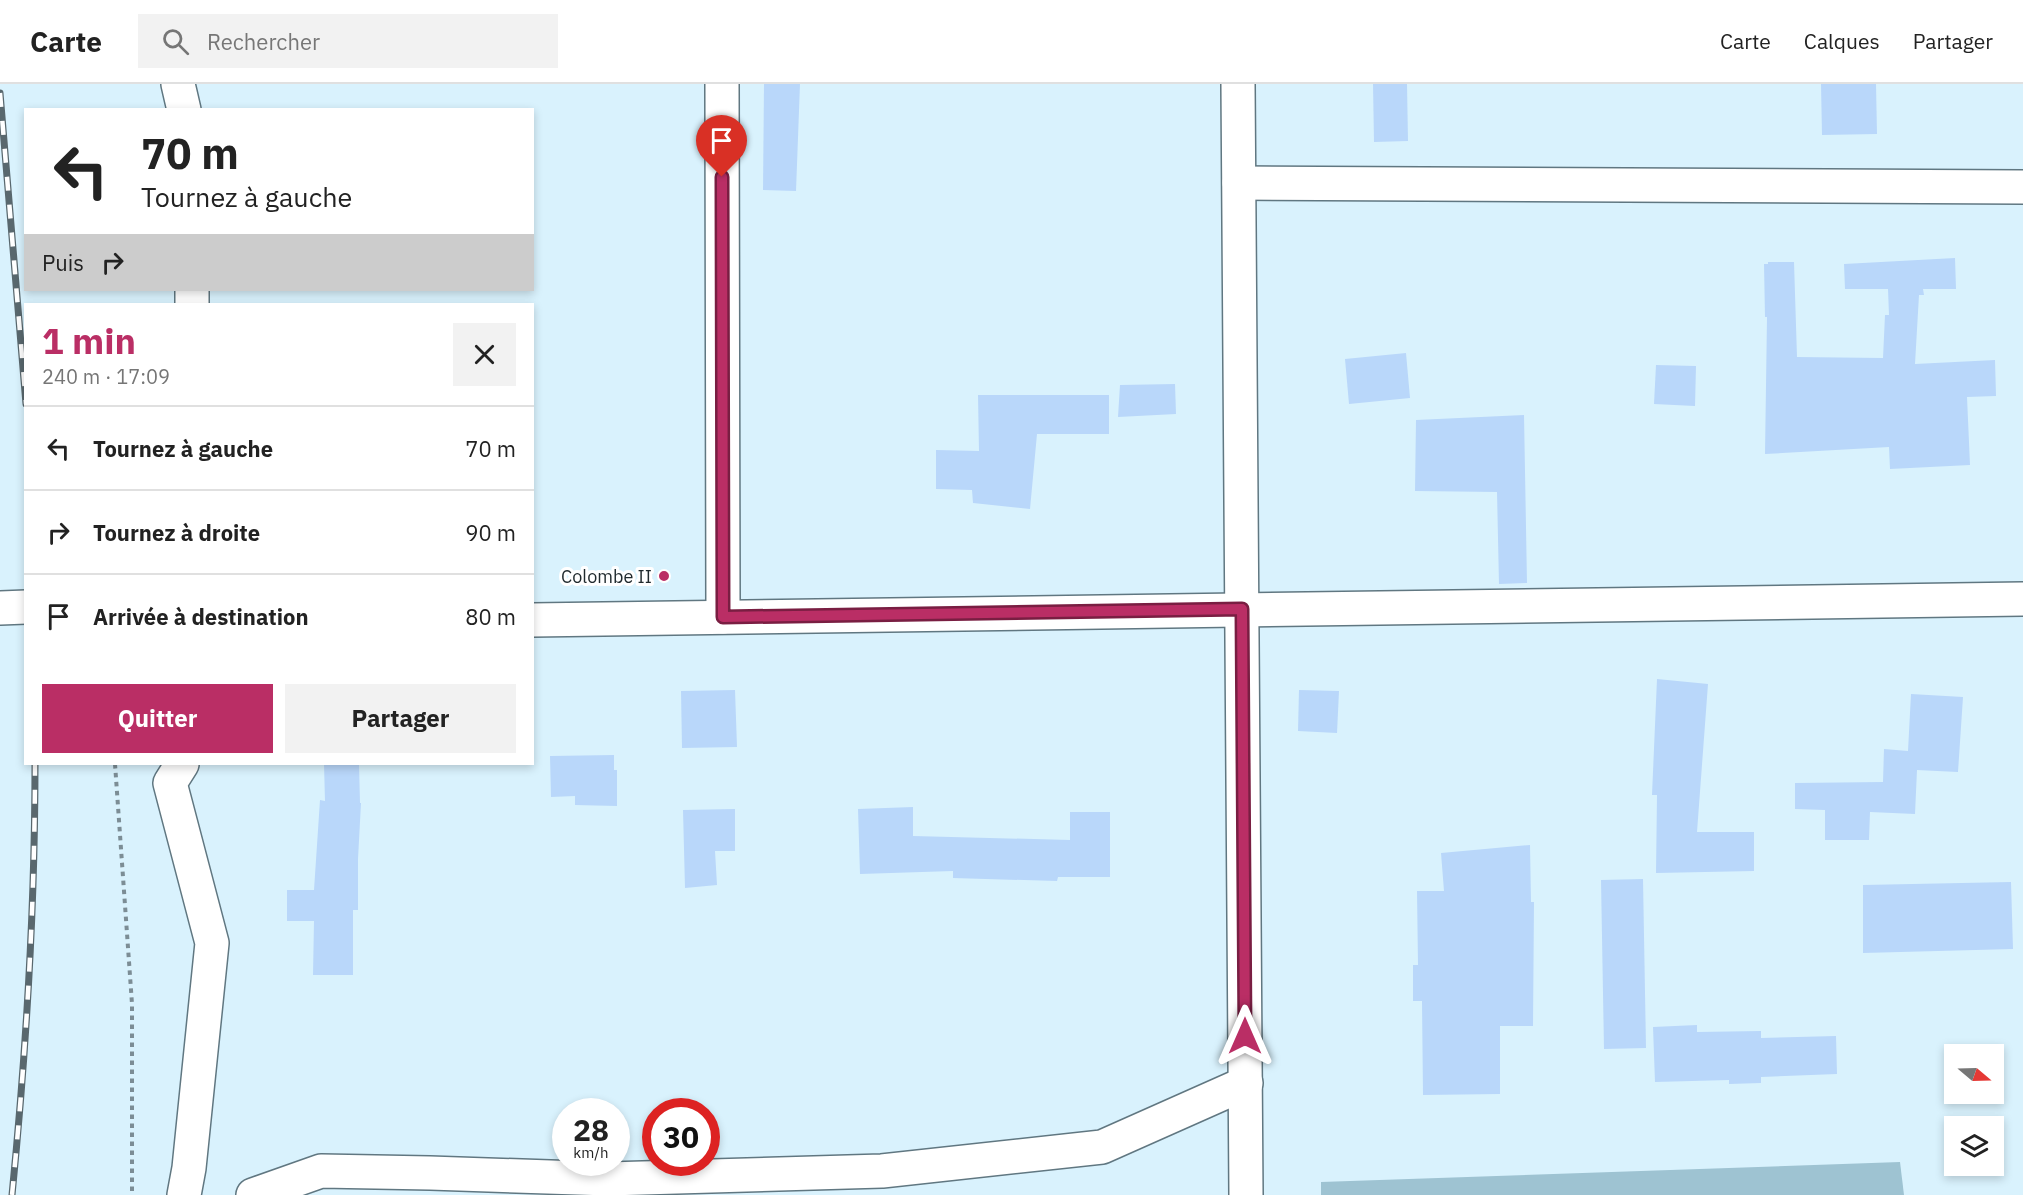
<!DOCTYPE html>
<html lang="fr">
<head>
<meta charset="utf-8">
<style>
	body { margin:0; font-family:"IBM Plex Sans",sans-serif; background:#f2f2f2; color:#222; height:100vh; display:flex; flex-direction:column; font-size:22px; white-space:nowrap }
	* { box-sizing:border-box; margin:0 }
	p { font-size:20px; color:#767676 }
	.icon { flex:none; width:33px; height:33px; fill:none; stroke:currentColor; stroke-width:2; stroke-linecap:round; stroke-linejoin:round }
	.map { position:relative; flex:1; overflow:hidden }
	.panel { position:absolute; left:24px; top:219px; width:510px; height:462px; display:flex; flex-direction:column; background:#fff; border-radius:0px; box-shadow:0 3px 9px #0003 }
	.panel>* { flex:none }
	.top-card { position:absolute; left:24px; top:24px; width:510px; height:183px; border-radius:0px; box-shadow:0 3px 9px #0003; background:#fff; color:#222; overflow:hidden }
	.needle { width:39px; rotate:109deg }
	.controls { position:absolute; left:1944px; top:960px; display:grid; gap:12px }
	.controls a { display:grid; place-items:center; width:60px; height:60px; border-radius:0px; background:#fff; box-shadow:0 3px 9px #0003; font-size:30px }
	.speed { position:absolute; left:552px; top:1014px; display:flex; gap:12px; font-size:30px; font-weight:700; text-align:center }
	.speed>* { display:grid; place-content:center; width:78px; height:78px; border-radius:50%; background:#fff; box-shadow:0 3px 9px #0003; line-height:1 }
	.speed small { font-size:15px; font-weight:400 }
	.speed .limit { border:9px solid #d22; background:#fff; color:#111 }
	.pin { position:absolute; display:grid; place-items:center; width:51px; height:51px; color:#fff; margin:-62px -26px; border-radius:50% 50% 50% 0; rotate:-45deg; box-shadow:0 0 6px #0007 }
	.pin .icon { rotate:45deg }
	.me { position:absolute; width:66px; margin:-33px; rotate:0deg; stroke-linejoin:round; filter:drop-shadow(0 0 4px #0008) }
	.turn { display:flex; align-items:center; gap:21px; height:126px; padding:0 18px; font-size:27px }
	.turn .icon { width:78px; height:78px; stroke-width:2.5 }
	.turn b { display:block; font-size:42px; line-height:51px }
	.then { display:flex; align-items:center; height:57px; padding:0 18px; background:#0003; gap:12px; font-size:22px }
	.round { display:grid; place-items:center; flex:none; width:63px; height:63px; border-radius:0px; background:#f2f2f2 }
	.summary { display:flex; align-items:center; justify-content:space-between; height:102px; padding:0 18px }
	h1 { font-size:36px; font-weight:700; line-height:45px; color:#ba2e65 }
	.primary-button { display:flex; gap:12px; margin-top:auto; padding:12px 18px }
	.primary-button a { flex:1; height:69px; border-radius:0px; background:#ba2e65; color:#fff; font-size:24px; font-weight:700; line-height:69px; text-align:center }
	.primary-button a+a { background:#f2f2f2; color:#222 }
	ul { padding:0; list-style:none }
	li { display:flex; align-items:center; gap:18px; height:84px; padding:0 18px; border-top:2px solid #e0e0e0 }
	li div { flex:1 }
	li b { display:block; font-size:22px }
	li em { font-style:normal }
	header { display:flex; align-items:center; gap:36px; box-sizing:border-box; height:84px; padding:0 30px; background:#fff; border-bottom:2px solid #e0e0e0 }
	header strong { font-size:28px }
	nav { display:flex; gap:33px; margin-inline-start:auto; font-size:21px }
	.search { width:420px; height:54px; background:#f2f2f2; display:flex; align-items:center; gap:15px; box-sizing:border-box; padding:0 21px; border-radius:0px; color:#767676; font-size:22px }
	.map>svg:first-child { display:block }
</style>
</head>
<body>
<header>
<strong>Carte</strong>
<div class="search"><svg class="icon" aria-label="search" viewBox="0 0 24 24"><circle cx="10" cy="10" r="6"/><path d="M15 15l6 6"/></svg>Rechercher</div>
<nav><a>Carte</a><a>Calques</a><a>Partager</a></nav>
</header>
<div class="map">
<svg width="2023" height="1111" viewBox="0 0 2023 1111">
	<rect width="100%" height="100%" fill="#d9f2fd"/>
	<!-- green -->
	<polygon fill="#9ec3d2" points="1900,1078 1904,1111 1321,1111 1321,1098"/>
	<!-- building -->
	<g fill="#b9d7fa">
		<polygon points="764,0 800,0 796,107 763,106"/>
		<polygon points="1373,0 1407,0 1408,57 1374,58"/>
		<polygon points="1821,0 1876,0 1877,50 1822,51"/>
		<polygon points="1955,174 1956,205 1923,205 1924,211 1919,211 1915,280 1995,276 1996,312 1967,313 1970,381 1890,385 1889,363 1765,370 1767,233 1765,233 1764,180 1768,180 1768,178 1794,178 1797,273 1883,274 1885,231 1889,231 1888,205 1845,205 1844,180"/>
		<polygon points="1406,269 1410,314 1349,320 1345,275"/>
		<polygon points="1656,281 1696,282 1695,322 1654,320"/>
		<polygon points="1175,300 1176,330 1118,333 1120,301"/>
		<polygon points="978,311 1109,311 1109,350 1037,350 1030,425 973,419 972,406 936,405 936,366 979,367"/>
		<polygon points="1524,331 1527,499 1499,500 1497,408 1415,407 1416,336"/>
		<polygon points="1657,595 1708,600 1697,748 1754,748 1754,787 1656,789 1657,711 1652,711"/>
		<polygon points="735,606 737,663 682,664 681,607"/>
		<polygon points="1299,606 1339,607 1337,649 1298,647"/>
		<polygon points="1911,610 1963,613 1958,688 1917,686 1915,730 1870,728 1869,756 1825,756 1825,726 1795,725 1795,699 1883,698 1884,665 1908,667"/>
		<polygon points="614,671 614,686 617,686 617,722 575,721 575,712 551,713 550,672"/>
		<polygon points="324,680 359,680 360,719 361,719 358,775 358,826 353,826 353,891 313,891 314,837 287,837 287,806 314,806 320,716 325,717"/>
		<polygon points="913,723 913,752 1070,756 1070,728 1110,728 1110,793 1058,793 1057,797 953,794 953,787 860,790 858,725"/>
		<polygon points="735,725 735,767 715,767 717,801 685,804 683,726"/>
		<polygon points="1530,761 1531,818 1534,818 1533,942 1500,942 1500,1010 1423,1011 1422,917 1413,917 1413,881 1418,881 1417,807 1444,807 1441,769"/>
		<polygon points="1643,795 1646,964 1604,965 1601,796"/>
		<polygon points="2011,798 2013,865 1863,869 1863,801"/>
		<polygon points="1697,941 1697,948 1761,947 1761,954 1836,952 1837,990 1761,993 1761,999 1729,1000 1729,996 1655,998 1653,943"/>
	</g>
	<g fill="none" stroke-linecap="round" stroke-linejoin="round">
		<!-- street casing -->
		<g stroke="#607781" stroke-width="36">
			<g id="street">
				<polyline points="178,0 184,26"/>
				<polyline points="722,0 723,533"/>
				<polyline points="1238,0 1246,1111"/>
				<polyline points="1239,99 2023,103"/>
				<polyline points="192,206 192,220"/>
				<polyline points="0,524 26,523"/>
				<polyline points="532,536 2023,515"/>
				<polyline points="182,680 170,699 212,859 189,1084 184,1111"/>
				<polyline points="253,1111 321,1087 430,1089 608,1095 882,1087 1102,1063 1246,999"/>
			</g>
		</g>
		<!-- path -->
		<polyline stroke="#7c8d95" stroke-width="4" stroke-dasharray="4.5 4.5" stroke-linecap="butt" points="115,680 132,920 132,1111"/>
		<!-- street -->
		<use href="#street" stroke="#fff" stroke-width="33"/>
		<!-- rail casing -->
		<g stroke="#59686e" stroke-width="7">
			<g id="rail">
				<polyline points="0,9 26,320"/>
				<path d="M12,1111C26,969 35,823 35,680"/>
			</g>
		</g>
		<!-- rail -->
		<use href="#rail" stroke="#fff" stroke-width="4.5" stroke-dasharray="14" stroke-linecap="butt"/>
	</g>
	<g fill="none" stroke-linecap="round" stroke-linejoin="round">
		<!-- route casing -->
		<g stroke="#791e42" stroke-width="15">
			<polyline id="route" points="722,93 723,533 1242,525 1245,952"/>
		</g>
		<!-- route -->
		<use href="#route" stroke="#ba2e65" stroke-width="10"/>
	</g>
	<!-- markers -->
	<circle fill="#ba2e65" stroke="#fff" stroke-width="2" cx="664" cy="492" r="6"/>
	<g text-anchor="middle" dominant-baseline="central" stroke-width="6" stroke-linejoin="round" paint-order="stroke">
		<!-- poi labels -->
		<g font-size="18" fill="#1f292d" stroke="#fff" text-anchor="end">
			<text x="652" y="492">Colombe II</text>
		</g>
	</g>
</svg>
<div class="controls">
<a><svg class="needle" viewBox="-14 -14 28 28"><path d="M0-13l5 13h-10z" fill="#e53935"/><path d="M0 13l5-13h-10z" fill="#767676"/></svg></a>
<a><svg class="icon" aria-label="layers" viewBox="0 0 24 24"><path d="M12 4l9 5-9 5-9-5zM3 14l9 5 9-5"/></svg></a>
</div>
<div class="speed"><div>28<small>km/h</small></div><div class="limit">30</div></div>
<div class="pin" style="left:722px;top:93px;background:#d93025"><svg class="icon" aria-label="arrive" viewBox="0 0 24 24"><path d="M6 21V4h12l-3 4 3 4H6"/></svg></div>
<svg class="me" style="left:1245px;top:952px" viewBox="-20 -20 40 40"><path d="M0-17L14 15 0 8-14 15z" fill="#ba2e65" stroke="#fff" stroke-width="4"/></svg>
<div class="top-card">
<div class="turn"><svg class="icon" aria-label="left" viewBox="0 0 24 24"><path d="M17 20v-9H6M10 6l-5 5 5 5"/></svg><div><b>70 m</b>Tournez à gauche</div></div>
<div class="then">Puis<svg class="icon" aria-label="right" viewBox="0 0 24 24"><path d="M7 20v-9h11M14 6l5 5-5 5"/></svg></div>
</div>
<section class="panel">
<div class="summary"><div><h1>1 min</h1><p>240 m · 17:09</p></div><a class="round"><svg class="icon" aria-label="close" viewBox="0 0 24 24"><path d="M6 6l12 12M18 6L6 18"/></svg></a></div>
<ul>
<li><svg class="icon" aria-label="left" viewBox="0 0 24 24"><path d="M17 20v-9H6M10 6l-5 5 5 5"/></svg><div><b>Tournez à gauche</b></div><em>70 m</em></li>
<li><svg class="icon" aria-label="right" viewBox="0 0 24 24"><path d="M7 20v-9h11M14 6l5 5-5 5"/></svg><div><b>Tournez à droite</b></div><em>90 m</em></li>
<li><svg class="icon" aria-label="arrive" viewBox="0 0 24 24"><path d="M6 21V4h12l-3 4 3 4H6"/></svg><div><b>Arrivée à destination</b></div><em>80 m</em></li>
</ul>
<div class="primary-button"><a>Quitter</a><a>Partager</a></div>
</section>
</div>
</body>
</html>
